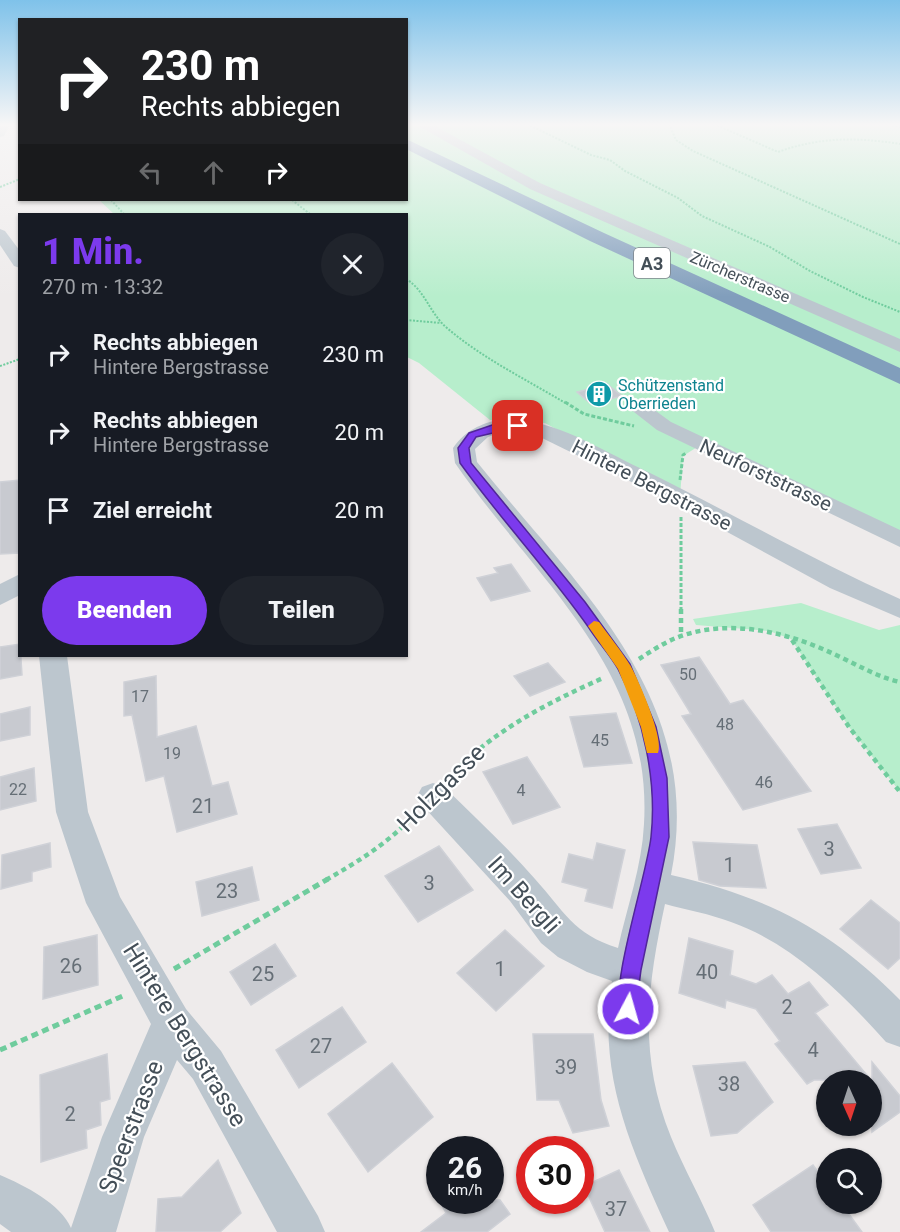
<!DOCTYPE html>
<html lang="de">
<head>
<meta charset="utf-8">
<style>
	body { margin:0; font-family:Roboto,sans-serif; background:#20242c; color:#f1f3f6; height:100vh; display:flex; flex-direction:column; font-size:22px; white-space:nowrap }
	* { box-sizing:border-box; margin:0 }
	p { font-size:20px; color:#9ea1a6 }
	.icon { flex:none; width:33px; height:33px; fill:none; stroke:currentColor; stroke-width:2; stroke-linecap:round; stroke-linejoin:round }
	.map { position:relative; flex:1; overflow:hidden }
	.sheet { position:absolute; left:18px; top:213px; width:390px; height:444px; display:flex; flex-direction:column; background:#171b24; border-radius:0px; box-shadow:0 2px 4px #0004 }
	.sheet>* { flex:none }
	.hud { position:absolute; left:18px; top:18px; width:390px; height:183px; border-radius:0px; box-shadow:0 2px 4px #0004; background:#202124; color:#fff; overflow:hidden }
	.needle { width:39px; rotate:177deg }
	.buttons { position:absolute; left:816px; top:1070px; display:grid; gap:12px }
	.buttons a { display:grid; place-items:center; width:66px; height:66px; border-radius:50%; background:#171b24; box-shadow:0 2px 4px #0004; font-size:30px }
	.speed { position:absolute; left:426px; top:1136px; display:flex; gap:12px; font-size:30px; font-weight:700; text-align:center }
	.speed>* { display:grid; place-content:center; width:78px; height:78px; border-radius:50%; background:#171b24; box-shadow:0 2px 4px #0004; line-height:1 }
	.speed small { font-size:15px; font-weight:400 }
	.speed .limit { border:9px solid #d22; background:#fff; color:#111 }
	.pin { position:absolute; display:grid; place-items:center; width:51px; height:51px; color:#fff; margin:-26px; border-radius:12px; box-shadow:0 3px 9px #0006 }
	.me { position:absolute; width:66px; margin:-33px; rotate:6deg; stroke-linejoin:round; filter:drop-shadow(0 0 4px #0008) }
	.turn { display:flex; align-items:center; gap:21px; height:126px; padding:0 24px; font-size:27px }
	.turn .icon { width:78px; height:78px; stroke-width:2.5 }
	.turn b { display:block; font-size:42px; line-height:51px }
	.lanes { display:flex; align-items:center; height:57px; padding:0 24px; background:#0003; justify-content:center; gap:30px; direction:ltr }
	.lanes .off { opacity:.35 }
	.round { display:grid; place-items:center; flex:none; width:63px; height:63px; border-radius:32px; background:#20242c }
	.head { display:flex; align-items:center; justify-content:space-between; height:102px; padding:0 24px }
	h1 { font-size:36px; font-weight:800; line-height:45px; color:#7c3aed }
	.action { display:flex; gap:12px; margin-top:auto; padding:12px 24px }
	.action a { flex:1; height:69px; border-radius:36px; background:#7c3aed; color:#fff; font-size:24px; font-weight:800; line-height:69px; text-align:center }
	.action a+a { background:#20242c; color:#f1f3f6 }
	ul { padding:0; list-style:none }
	li { display:flex; align-items:center; gap:18px; height:78px; padding:0 24px }
	li div { flex:1 }
	li b { display:block; font-size:22px }
	li em { font-style:normal }
	.map>svg:first-child { display:block }
</style>
</head>
<body>
<div class="map">
<svg width="900" height="1232" viewBox="0 0 900 1232">
	<rect width="100%" height="100%" fill="#eeebeb"/>
	<!-- green -->
	<g fill="#b7eecc">
		<polygon points="407,124 900,124 900,539 702,444 683,456 680,497 545,423 490,420 419,363 407,357 406,214 114,214 99,200 406,200"/>
		<polygon points="801,603 879,630 900,625 900,792 849,727 791,639 769,631 696,625 693,619"/>
	</g>
	<!-- building -->
	<g fill="#c8cad0" stroke="#cfd1d7" stroke-width="1.5">
		<polygon points="607,384 622,396 591,404 577,392"/>
		<polygon points="20,480 20,553 0,554 0,482"/>
		<polygon points="511,564 530,591 491,601 477,578 498,573 494,568"/>
		<polygon points="20,644 22,675 0,679 0,647"/>
		<polygon points="699,657 730,704 743,700 811,791 743,810 682,716 691,714 661,665"/>
		<polygon points="548,663 565,682 530,696 514,676"/>
		<polygon points="156,676 157,737 196,726 212,786 228,782 237,814 177,832 164,776 146,781 132,715 124,716 124,682"/>
		<polygon points="30,707 30,735 0,741 0,714"/>
		<polygon points="616,713 632,763 584,767 570,717"/>
		<polygon points="527,757 560,807 513,824 483,772"/>
		<polygon points="34,768 36,801 0,810 0,777"/>
		<polygon points="837,824 861,868 821,874 798,829"/>
		<polygon points="693,842 757,845 766,888 720,886 699,880"/>
		<polygon points="50,843 51,867 32,872 32,881 1,889 2,855"/>
		<polygon points="597,843 625,850 612,908 585,901 588,889 562,882 569,854 593,860"/>
		<polygon points="439,846 473,890 418,922 385,876"/>
		<polygon points="252,867 259,900 202,916 196,882"/>
		<polygon points="871,900 900,923 900,958 888,969 840,929"/>
		<polygon points="505,930 544,966 496,1011 457,973"/>
		<polygon points="97,935 98,985 43,999 44,947"/>
		<polygon points="689,938 733,951 730,975 756,984 772,975 788,994 809,982 828,1005 815,1013 871,1080 814,1080 807,1084 775,1044 780,1041 756,1009 726,1000 725,1008 679,993"/>
		<polygon points="275,944 296,976 251,1005 230,972"/>
		<polygon points="342,1007 366,1042 299,1088 276,1050"/>
		<polygon points="533,1034 593,1034 601,1100 609,1126 573,1133 559,1100 537,1100"/>
		<polygon points="107,1054 110,1099 100,1102 101,1125 86,1130 87,1148 41,1162 40,1075"/>
		<polygon points="745,1062 773,1102 737,1133 711,1136 693,1066"/>
		<polygon points="872,1062 900,1096 900,1112 872,1132"/>
		<polygon points="392,1063 433,1117 368,1172 328,1114"/>
		<polygon points="218,1160 241,1213 220,1232 156,1232 158,1199 182,1197"/>
		<polygon points="813,1165 826,1183 826,1203 841,1203 862,1232 771,1232 753,1205"/>
		<polygon points="619,1170 650,1232 605,1232 584,1186"/>
		<polygon points="439,1200 500,1200 510,1214 487,1232 421,1232 446,1213"/>
	</g>
	<g fill="none" stroke-linecap="round" stroke-linejoin="round">
		<!-- path-far3 -->
		<g stroke="#6fcc9d" stroke-width="2" stroke-dasharray="2 1.5" stroke-linecap="butt">
			<polyline points="527,124 591,155 610,160 625,171 678,198 702,216 770,247 810,271 863,297 900,312"/>
			<polyline points="669,124 676,140 693,151 900,244"/>
			<path d="M714,124L778,152C819,137 857,137 900,144"/>
			<polyline points="889,124 900,127"/>
			<polyline points="0,187 20,179"/>
			<polyline points="111,200 124,214"/>
			<polyline points="292,200 310,214"/>
			<path d="M406,279C425,290 430,314 447,328C482,358 527,380 567,404"/>
			<polyline points="406,320 441,323"/>
			<polyline points="0,366 20,359"/>
		</g>
		<!-- path-far2 -->
		<g stroke="#6fcc9d" stroke-width="3" stroke-dasharray="4 2" stroke-linecap="butt">
			<polyline points="565,402 584,414 634,426"/>
			<polyline points="680,480 683,455 686,453"/>
			<polyline points="681,517 681,610"/>
		</g>
		<!-- path-far1 -->
		<g stroke="#6fcc9d" stroke-width="4.5" stroke-dasharray="5 4" stroke-linecap="butt">
			<polyline points="681,609 681,636"/>
			<polyline points="792,640 849,727 900,792"/>
			<path d="M639,659C653,650 668,640 684,635C734,619 790,633 836,655C858,665 877,677 900,682"/>
			<path d="M447,779C491,732 545,704 603,678"/>
			<path d="M326,880C359,861 390,842 416,813"/>
		</g>
		<!-- path -->
		<g stroke="#6fcc9d" stroke-width="5" stroke-dasharray="7 4.5" stroke-linecap="butt">
			<polyline points="174,969 328,879"/>
			<polyline points="0,1050 125,995"/>
		</g>
		<!-- minor -->
		<g fill="#bcc6ce" fill-rule="evenodd">
			<polygon points="0,124 10,124 4,136 0,137"/>
			<polygon points="415,124 431,124 540,183 900,339 900,352 530,189"/>
			<polygon points="0,229 5,231 20,251 20,268 14,266 0,245"/>
			<polygon points="635,399 642,401 671,422 900,530 900,547 657,430 625,405 628,401"/>
			<path d="M501,419C552,417 597,448 642,469C728,511 812,560 900,599V618L830,588L672,502L538,436L501,432L488,437L475,449L477,462C577,587 706,698 671,875C767,897 830,929 900,1000V1047L886,1042C843,994 793,944 731,922C710,914 687,910 665,904C647,987 638,1055 671,1137C684,1169 702,1200 715,1232H669C631,1148 597,1075 612,981L587,972L558,957L541,943L510,901L422,805L417,796L422,787L433,783L444,787C475,817 507,847 535,879C564,911 573,934 618,948C627,907 642,866 644,824C653,669 535,579 455,463L453,448C466,430 480,424 501,419Z"/>
			<polygon points="20,574 20,595 0,605 0,584"/>
			<path d="M39,656H67L88,812L120,897L186,1009L221,1051L318,1216L325,1232H277L193,1079L177,1060L144,1137L116,1232H11L0,1224V1175C24,1185 61,1204 71,1228L102,1137L151,1024L86,903L56,812Z"/>
		</g>
		<!-- highway -->
		<polygon fill="#819ebc" fill-rule="evenodd" points="406,139 604,233 900,368 900,384 590,241 406,149"/>
	</g>
	<!-- sky -->
	<linearGradient id="sky" x2="0" y2="1"><stop stop-color="#7fc2ea"/><stop offset="0.42" stop-color="#f7f6f6"/><stop offset="1" stop-color="#f7f6f6" stop-opacity="0"/></linearGradient>
	<rect width="900" height="297" fill="url(#sky)"/>
	<!-- route -->
	<path fill="#7c3aed" stroke="#51269a" stroke-width="1.5" d="M501,422H518L523,426L476,437L469,448L471,463L585,602L630,664L656,727L667,778L669,837L641,970L635,1015L628,1018L621,1015C609,987 647,875 651,837C657,782 644,718 618,669C610,655 598,642 589,628C549,571 501,520 460,463L458,448L469,433Z"/>
	<!-- slow -->
	<path fill="#f59e0b" d="M594,621L599,622C609,636 621,650 630,665C638,678 665,740 658,753H647L641,727L618,669L588,626Z"/>
	<!-- icons -->
	<defs>
		<g id="building-disc" transform="scale(1.35)"><circle r="9.5" fill="#0f9aa8" stroke="#fff"/><path d="M-4-6H4V6H1V3H-1V6H-4ZM-2.5-4.3h1.7v1.8h-1.7ZM.8-4.3h1.7v1.8H.8ZM-2.5-1h1.7V.8h-1.7ZM.8-1h1.7V.8H.8Z" fill="#fff"/></g>
	</defs>
	<g fill-rule="evenodd">
		<use href="#building-disc" x="599" y="394"/>
	</g>
	<g text-anchor="middle" dominant-baseline="central" stroke-width="4.5" stroke-linejoin="round" paint-order="stroke">
		<!-- far-street labels -->
		<g font-size="16" fill="#444f58" stroke="#fff">
			<text transform="translate(740 277) rotate(23)">Zürcherstrasse</text>
		</g>
		<!-- far-culture labels -->
		<g font-size="16" fill="#0d838f" stroke="#fff" text-anchor="start">
			<text x="618" y="385">Schützenstand<tspan x="618" dy="18">Oberrieden</tspan></text>
		</g>
		<!-- number labels -->
		<g font-size="16" fill="#656e76">
			<text x="688" y="674">50</text>
			<text x="140" y="696">17</text>
			<text x="725" y="724">48</text>
			<text x="600" y="740">45</text>
			<text x="172" y="753">19</text>
			<text x="764" y="782">46</text>
			<text x="18" y="789">22</text>
			<text x="521" y="790">4</text>
		</g>
		<!-- shield labels -->
		<rect fill="#fff" stroke="#7c848a" stroke-width="1.5" x="634" y="248" width="36" height="30" rx="4.5"/>
		<g font-size="18" font-weight="bold" fill="#444f58">
			<text x="652" y="263">A3</text>
		</g>
		<!-- street labels -->
		<g font-size="20" fill="#444f58" stroke="#fff">
			<text transform="translate(766 475) rotate(25)">Neuforststrasse</text>
			<text transform="translate(652 485) rotate(27)">Hintere Bergstrasse</text>
		</g>
		<!-- near-number labels -->
		<g font-size="20" fill="#656e76">
			<text x="203" y="806">21</text>
			<text x="829" y="849">3</text>
			<text x="729" y="865">1</text>
			<text x="429" y="883">3</text>
			<text x="227" y="891">23</text>
			<text x="71" y="966">26</text>
			<text x="500" y="969">1</text>
			<text x="707" y="972">40</text>
			<text x="263" y="974">25</text>
			<text x="787" y="1007">2</text>
			<text x="321" y="1046">27</text>
			<text x="813" y="1050">4</text>
			<text x="566" y="1067">39</text>
			<text x="729" y="1084">38</text>
			<text x="70" y="1114">2</text>
			<text x="616" y="1209">37</text>
		</g>
		<!-- near-street labels -->
		<g font-size="24" fill="#444f58" stroke="#fff">
			<text transform="translate(441 788) rotate(-45)">Holzgasse</text>
			<text transform="translate(524 895) rotate(48)">Im Bergli</text>
			<text transform="translate(185 1035) rotate(58)">Hintere Bergstrasse</text>
			<text transform="translate(131 1127) rotate(-69)">Speerstrasse</text>
		</g>
	</g>
</svg>
<div class="buttons">
<a><svg class="needle" viewBox="-14 -14 28 28"><path d="M0-13l5 13h-10z" fill="#e53935"/><path d="M0 13l5-13h-10z" fill="#9ea1a6"/></svg></a>
<a><svg class="icon" aria-label="search" viewBox="0 0 24 24"><circle cx="10" cy="10" r="6"/><path d="M15 15l6 6"/></svg></a>
</div>
<div class="speed"><div>26<small>km/h</small></div><div class="limit">30</div></div>
<div class="pin" style="left:518px;top:426px;background:#d93025"><svg class="icon" aria-label="arrive" viewBox="0 0 24 24"><path d="M6 21V4h12l-3 4 3 4H6"/></svg></div>
<svg class="me" style="left:628px;top:1009px" viewBox="-20 -20 40 40"><circle r="17" fill="#7c3aed" stroke="#fff" stroke-width="3"/><path d="M0-11L8 9 0 5-8 9z" fill="#fff"/></svg>
<div class="hud">
<div class="turn"><svg class="icon" aria-label="right" viewBox="0 0 24 24"><path d="M7 20v-9h11M14 6l5 5-5 5"/></svg><div><b>230 m</b>Rechts abbiegen</div></div>
<div class="lanes"><svg class="icon off" aria-label="left" viewBox="0 0 24 24"><path d="M17 20v-9H6M10 6l-5 5 5 5"/></svg><svg class="icon off" aria-label="ahead" viewBox="0 0 24 24"><path d="M12 20V5M6 11l6-6 6 6"/></svg><svg class="icon" aria-label="right" viewBox="0 0 24 24"><path d="M7 20v-9h11M14 6l5 5-5 5"/></svg></div>
</div>
<section class="sheet">
<div class="head"><div><h1>1 Min.</h1><p>270 m · 13:32</p></div><a class="round"><svg class="icon" aria-label="close" viewBox="0 0 24 24"><path d="M6 6l12 12M18 6L6 18"/></svg></a></div>
<ul>
<li><svg class="icon" aria-label="right" viewBox="0 0 24 24"><path d="M7 20v-9h11M14 6l5 5-5 5"/></svg><div><b>Rechts abbiegen</b><p>Hintere Bergstrasse</p></div><em>230 m</em></li>
<li><svg class="icon" aria-label="right" viewBox="0 0 24 24"><path d="M7 20v-9h11M14 6l5 5-5 5"/></svg><div><b>Rechts abbiegen</b><p>Hintere Bergstrasse</p></div><em>20 m</em></li>
<li><svg class="icon" aria-label="arrive" viewBox="0 0 24 24"><path d="M6 21V4h12l-3 4 3 4H6"/></svg><div><b>Ziel erreicht</b></div><em>20 m</em></li>
</ul>
<div class="action"><a>Beenden</a><a>Teilen</a></div>
</section>
</div>
</body>
</html>
